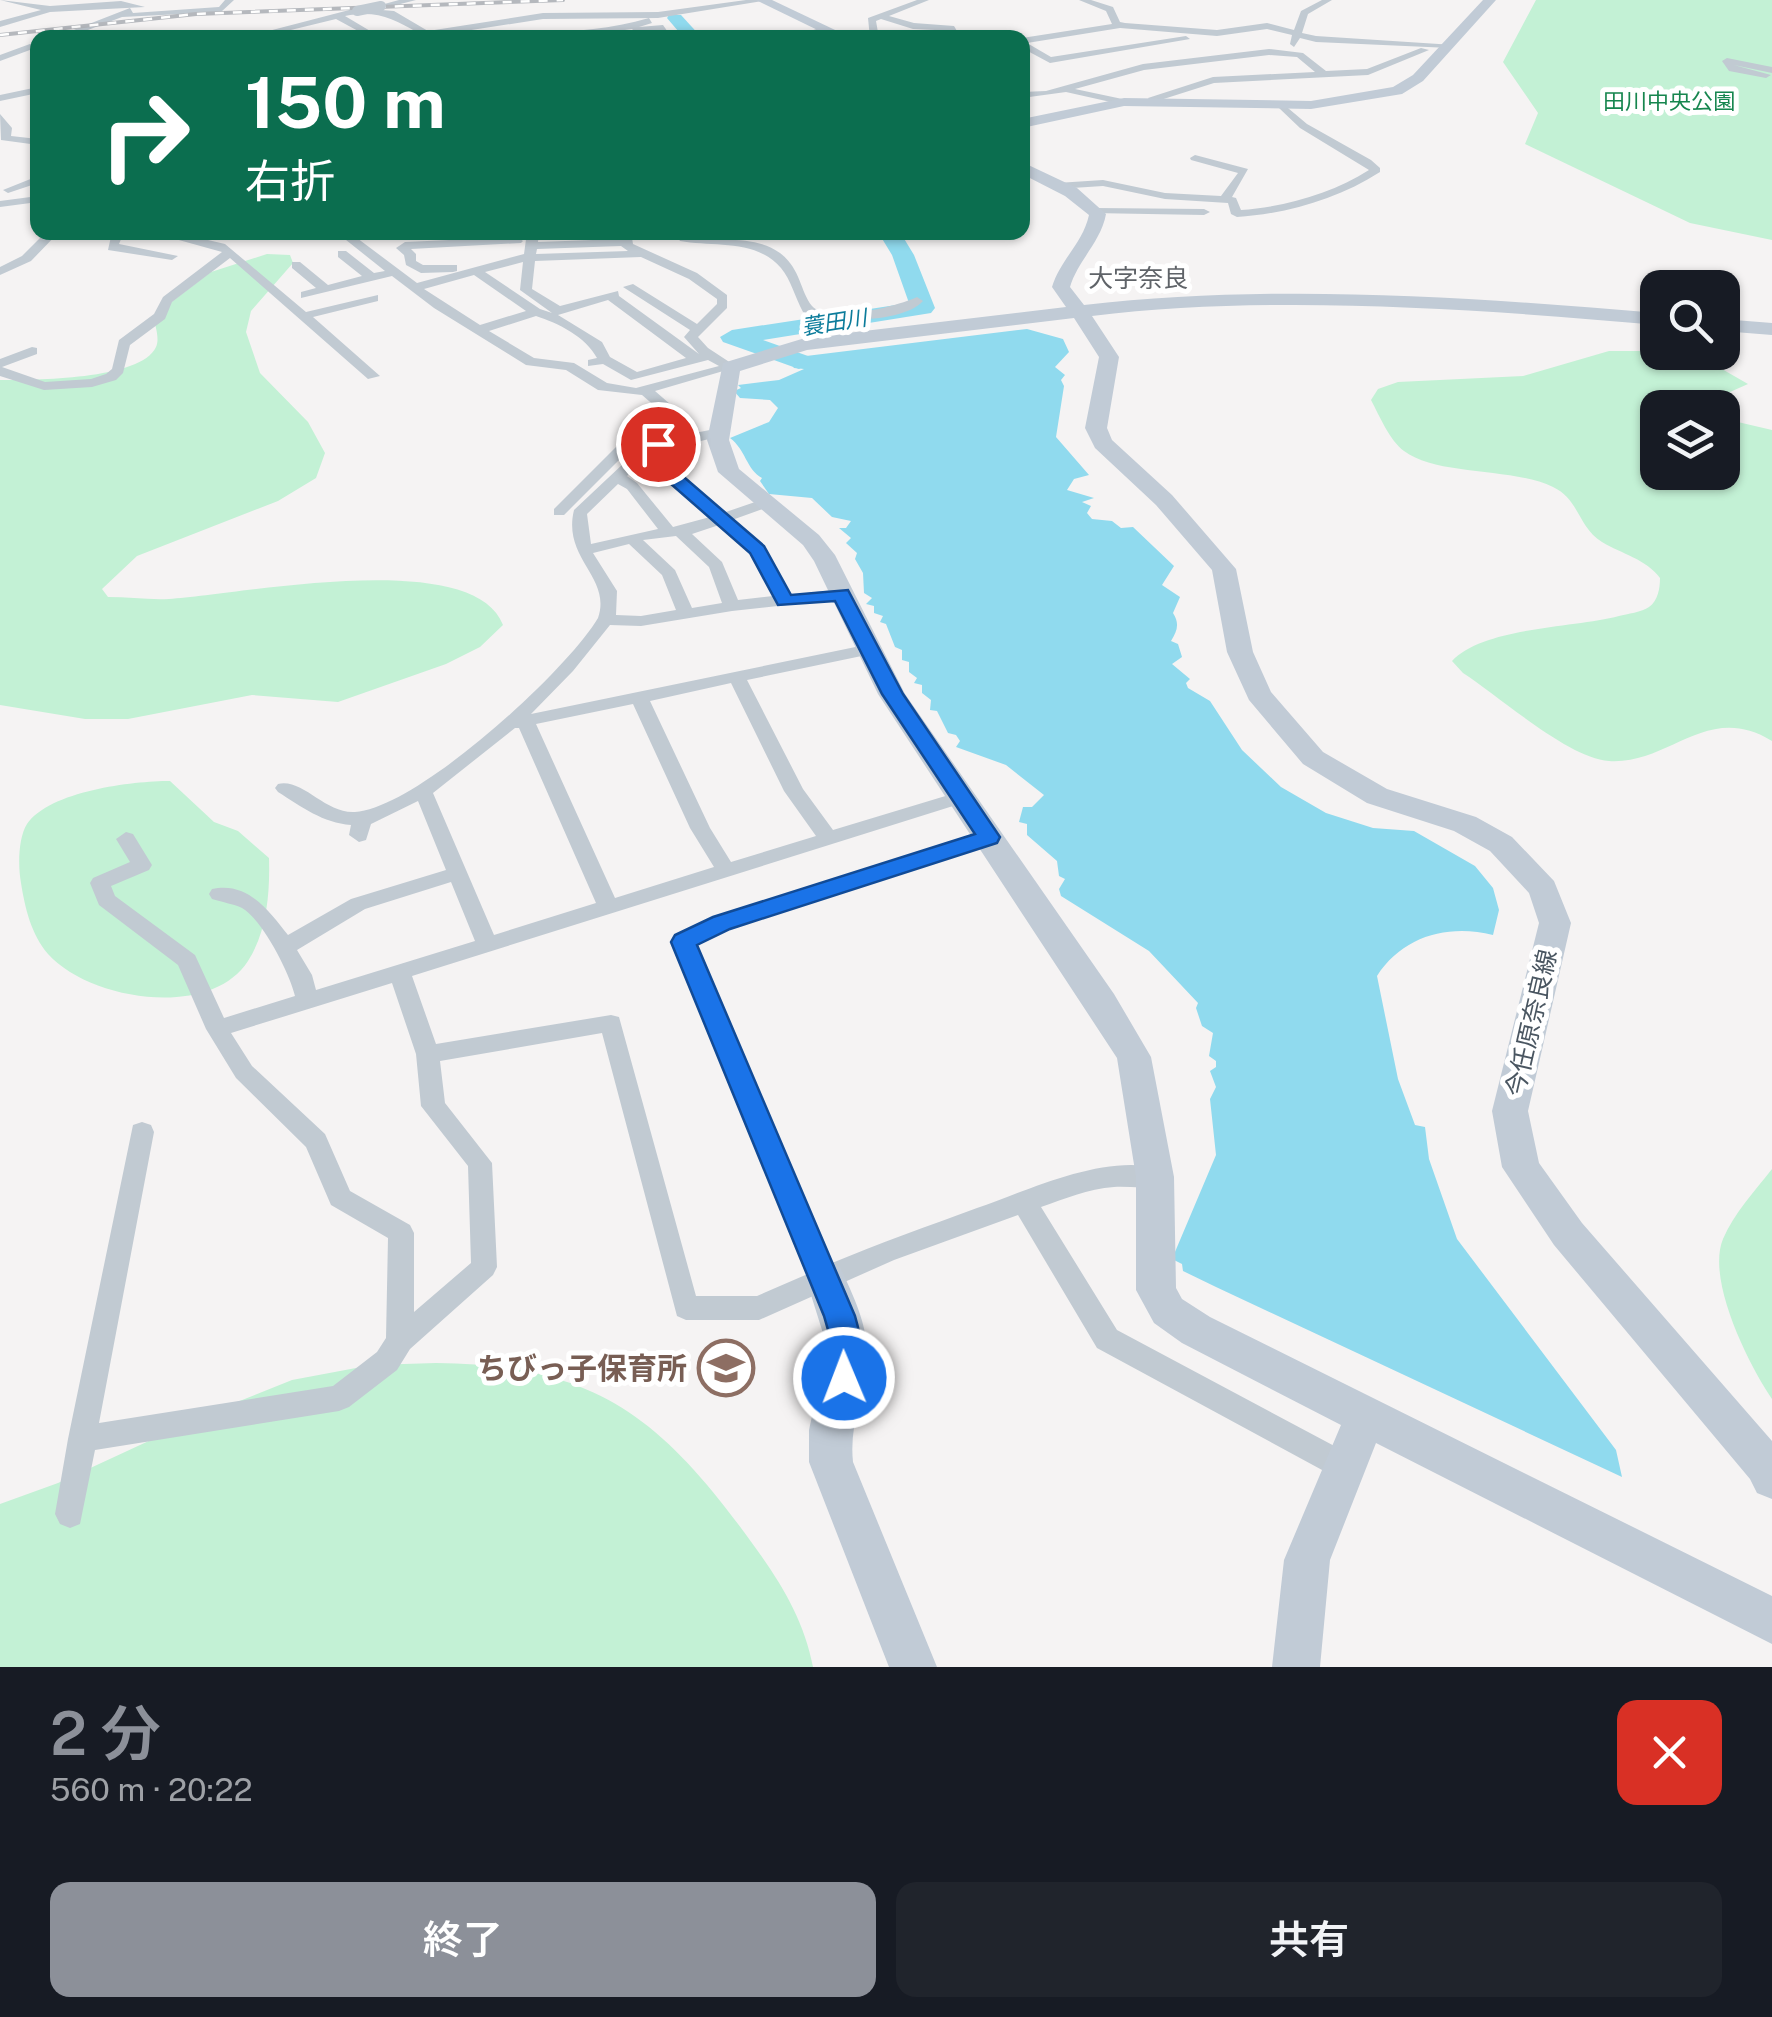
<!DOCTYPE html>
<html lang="ja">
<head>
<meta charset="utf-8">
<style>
	body { margin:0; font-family:"Public Sans","Noto Sans JP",sans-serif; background:#20242c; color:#f1f3f6; height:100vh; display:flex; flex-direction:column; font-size:38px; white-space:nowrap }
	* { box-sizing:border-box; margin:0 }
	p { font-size:32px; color:#9ea1a6 }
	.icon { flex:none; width:55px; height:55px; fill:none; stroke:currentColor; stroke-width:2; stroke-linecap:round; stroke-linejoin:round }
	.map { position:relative; height:1667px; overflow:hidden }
	.side { display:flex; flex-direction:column; background:#171b24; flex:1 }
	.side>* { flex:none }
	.banner { position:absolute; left:30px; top:30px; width:1000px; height:210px; border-radius:20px; box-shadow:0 2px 8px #0004; background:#0b6e4f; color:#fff; overflow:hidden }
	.controls { position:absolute; left:1640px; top:270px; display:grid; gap:20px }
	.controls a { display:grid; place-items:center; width:100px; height:100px; border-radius:20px; background:#171b24; box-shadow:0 2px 8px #0004; font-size:50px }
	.pin { position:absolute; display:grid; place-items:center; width:85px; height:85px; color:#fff; margin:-42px; border:5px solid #fff; border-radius:50%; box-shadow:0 2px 10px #0007 }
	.me { position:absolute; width:110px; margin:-55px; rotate:359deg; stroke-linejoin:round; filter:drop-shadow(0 0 8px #0008) }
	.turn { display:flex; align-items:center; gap:35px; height:210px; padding:0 50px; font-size:45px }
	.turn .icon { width:130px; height:130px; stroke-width:2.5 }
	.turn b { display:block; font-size:70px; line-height:85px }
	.round { display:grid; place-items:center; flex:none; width:105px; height:105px; border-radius:20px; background:#20242c }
	.summary { display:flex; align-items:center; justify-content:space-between; height:170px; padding:0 50px }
	h1 { font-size:60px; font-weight:600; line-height:75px; color:#8c9099 }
	.action { display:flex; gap:20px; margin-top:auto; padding:20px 50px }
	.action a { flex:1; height:115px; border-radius:20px; background:#8c9099; color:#fff; font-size:40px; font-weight:600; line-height:115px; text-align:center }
	.action a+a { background:#20242c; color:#f1f3f6 }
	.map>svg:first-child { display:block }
</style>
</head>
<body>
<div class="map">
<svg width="1772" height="1667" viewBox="0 0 1772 1667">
	<rect width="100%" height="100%" fill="#f5f3f3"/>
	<!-- green -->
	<g fill="#c3f1d5" fill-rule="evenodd">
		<polygon points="1536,0 1772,0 1772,240 1690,223 1525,144 1538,113 1503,62"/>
		<path d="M267,254L290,255L293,263L251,311L246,332L260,373L308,422L325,453L316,478L278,501L137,556L102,589L108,597C128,597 149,600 169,599C238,595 473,546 503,625L480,647L446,664L338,702L252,695L128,719H85L0,705V380C33,380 141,380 156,347C160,338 155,325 153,316L211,272Z"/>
		<path d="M1609,351H1657L1701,357L1748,384L1721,396L1725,419L1772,430V741C1707,701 1670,765 1609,761C1568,758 1500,697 1463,673L1452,661C1484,627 1573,628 1619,616C1627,614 1642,612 1649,607C1658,601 1660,588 1660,578C1646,559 1622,554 1602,542C1578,527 1579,499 1553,487C1511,467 1437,476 1404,451C1390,441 1379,415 1371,400L1378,389L1398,382L1523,376ZM1658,408H1722V472H1658Z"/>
		<path d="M170,781L214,822L238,831L269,858C270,893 267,931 248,961C210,1020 89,1000 48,954C31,934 25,908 21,883C18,867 18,838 27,824C50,791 132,781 170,781Z"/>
		<path d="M1772,1169V1399C1749,1365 1706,1280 1723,1239C1734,1213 1755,1191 1772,1169Z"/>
		<path d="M436,1363C589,1365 656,1412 744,1532C775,1574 803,1614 813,1667H0V1504L58,1483L207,1414L292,1380L372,1365Z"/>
	</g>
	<!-- water -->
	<path fill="#90daee" d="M1027,329L1063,339L1069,352L1055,367L1065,375L1061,380L1064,386L1056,437L1089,475L1074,479L1067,490L1094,498L1082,502L1091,506L1087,513L1092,519L1112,521L1121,528L1133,527L1174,566L1162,585L1180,597L1173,613C1180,624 1177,631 1171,641L1178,644L1182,657L1172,664L1190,679L1186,683L1188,688L1210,701L1242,750L1281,787L1326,813L1373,828L1414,831L1475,866L1493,888L1499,910L1493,935C1448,924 1403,936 1377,976L1398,1079L1415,1125L1425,1127L1429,1159L1457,1239L1616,1450L1622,1477L1216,1287L1183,1271L1182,1264L1172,1259L1216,1155L1210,1099L1216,1087L1210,1071L1216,1067V1061L1209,1056L1213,1033L1202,1026L1196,1008L1198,1003L1149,951L1061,896L1059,889L1065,879L1059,876L1057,861L1027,835V824L1019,822L1023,807H1032L1044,795L1006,765L956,747L960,741L956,735L948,733L937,711L930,710L931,700L922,693V685L914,683L917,678L909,672V662L902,660V650L895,647L886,624L880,622L883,616L874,613V606L866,604L872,598L864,593L863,573L855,559L857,553L846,543L851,538L839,528H846L851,521L832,517L812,498L769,494L760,481L762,478C746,469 746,450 730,438L769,422L778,408L770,400L740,398L734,391L741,388L738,385L779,380L804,369L794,368L787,359L771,356L782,352L798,357Z"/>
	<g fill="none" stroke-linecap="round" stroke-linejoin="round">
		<!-- river -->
		<g fill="#90daee" fill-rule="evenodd">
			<polygon points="669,15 681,15 702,38 684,38 667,18"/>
			<polygon points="878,232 900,232 914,255 935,308 931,313 763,340 808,356 812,361 799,369 723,342 720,337 732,330 909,303 892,255"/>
		</g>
		<!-- street -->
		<g fill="#c1cad2" fill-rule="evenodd">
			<polygon points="0,0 50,6 121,1 145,7 50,12 0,27 0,21 41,10"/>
			<polygon points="225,0 234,0 221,12 122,17 67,38 53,38 130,8 133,13 219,7"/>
			<polygon points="399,0 416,0 381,9 377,6"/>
			<path d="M746,0H768L658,18L543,19L420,38H396L418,33C393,18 376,10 345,16L382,38H371L336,19L258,38H241L357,8L394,11L428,31L543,13L658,12Z"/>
			<polygon points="917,0 929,0 889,16 914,23 954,26 957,31 913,29 881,19 876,21 879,38 870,38 868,18"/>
			<polygon points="1079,0 1091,0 1113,7 1120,22 1125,23 1217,30 1267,23 1294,30 1301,11 1322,0 1332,0 1308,14 1302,33 1316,36 1454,45 1450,48 1316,42 1300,38 1294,47 1290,44 1292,35 1267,29 1217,36 1120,28 1027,43 1051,57 1186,36 1190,39 1050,63 1022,48 1022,38 1112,24 1106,11"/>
			<path d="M649,18L652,23L639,27L663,25L670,35L658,30L636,33L632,29L568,38L491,34L495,31C548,33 598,33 649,18Z"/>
			<polygon points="826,26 829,31 804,38 788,38"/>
			<polygon points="38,41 38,47 0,61 0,55"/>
			<polygon points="1421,48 1429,50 1368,75 1214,83 1151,103 1148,98 1213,77 1315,72 1297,57 1269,55 1144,70 1075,89 1127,100 1124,105 1066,92 1022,98 1022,92 1046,91 1143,64 1269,49 1303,53 1326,71 1367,69"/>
			<polygon points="1727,58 1772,67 1772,73 1734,65 1771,75 1766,78 1729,71 1722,61"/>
			<polygon points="38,87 38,93 0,101 0,95"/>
			<path d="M1282,103L1307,124L1371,160L1380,168V172C1338,199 1286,214 1237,217L1231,214L1228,203L1165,199L1103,186L1057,189L1052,186L1057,183L1103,180L1165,193L1221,196L1238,173L1191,160L1190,158L1195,155L1248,169L1232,197L1236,198L1241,210C1285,207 1333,193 1369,170L1300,128L1279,108Z"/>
			<polygon points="0,114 12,128 11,136 38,139 38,145 1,140"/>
			<polygon points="38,176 38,183 8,193 3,190"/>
			<polygon points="38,196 38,202 0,207 0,201"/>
			<polygon points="1096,208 1204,209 1210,212 1204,215 1092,213 1090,211"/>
			<polygon points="46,232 59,232 31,261 0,275 0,267 22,256"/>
			<polygon points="112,232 124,232 119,244 178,256 172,260 108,250"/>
			<polygon points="150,232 174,232 225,244 306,312 378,295 378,301 313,317 380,376 368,379 230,258 172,302 165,319 130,345 123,373 116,380 92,387 44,390 0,376 0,359 32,347 37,348 37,354 2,367 45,382 91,379 106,374 112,369 119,340 154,314 163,297 222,252"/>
			<path d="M336,232H349L417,283L524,254L527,232H539L538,242L620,239L619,232H631L633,244L697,273L727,295V308L698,337L708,348L737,367L655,391L686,418V424L633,446L564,515H554V509L623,440L671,420L642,395L598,390L566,370L526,365L434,308L392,276L301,298V292L316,288L292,268V262H300L328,285L362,276L338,257V251H346L374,273L385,271ZM621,246L628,251L536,254L537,249ZM641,257L689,279L717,299V304L697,324L633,284L623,287L690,330L684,337L699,354L619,296L618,291L560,306L532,289L535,261ZM523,262L520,290L552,313L540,309L485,272ZM474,275L526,311L480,325L424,289ZM608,300L686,358L637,372L610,357L602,342L558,315ZM536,316C558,323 586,337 597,358L588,360V366L603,364L631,380L708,360L719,366L636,388L607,383L574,363L534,358L489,331Z"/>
			<path d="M674,232C679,232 684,234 688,236C718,244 752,233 780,253C801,269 800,291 812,306C828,324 899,306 917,297L923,301C904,323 829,324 803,312C795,297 791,280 781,268C757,239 713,247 680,241Z"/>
			<polygon points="517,237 523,241 521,243 411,249 416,254 416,261 423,265 457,265 457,271 453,272 421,273 406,265 404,255 396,248 405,242"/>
			<path d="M720,428L725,429V435L673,448L684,478L723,513L758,501H768V507L732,520L763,547L789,595L841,589L849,594L841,599L732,611L641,626L610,625L573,671L531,714L870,644L879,649L876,653L747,680L803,789L833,830L962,791L972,797L969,801L412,976L436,1044L611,1015L619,1017L696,1296H757L810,1273L672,942L675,937L714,918L982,832H996L999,837L996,842L730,928L695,945L832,1263C880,1243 928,1226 977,1208C1029,1190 1109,1151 1164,1170L1167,1177L1164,1184C1147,1190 1131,1186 1114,1187C1088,1189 1064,1199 1041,1207L1117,1330L1355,1457L1359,1467L1355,1477L1345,1481L1335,1477L1097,1348L1018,1215L894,1260L759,1320H686L677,1316L602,1033L440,1061L445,1103L492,1163L497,1267L493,1275L410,1349L397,1370L349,1407L339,1411L95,1450L80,1524L70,1528L60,1524L55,1514L68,1439L133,1125L142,1122L151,1125L154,1132L99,1423L333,1386L377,1352L386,1338L388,1238L331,1205L306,1147L236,1078L206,1029L178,965L99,905L90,883L93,878L130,862L116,839L126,832L133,834L152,865L149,870L111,886L115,896L195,955L224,1018L295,996C290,974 263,920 242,908C234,904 221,902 212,899L209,894L212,889C248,881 269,911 288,935L351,899L446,870L418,801L371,824L366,840L359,842L349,835L351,825C323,823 302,807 278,792L275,788L278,784C303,778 325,814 355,812C417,808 566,672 598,618C612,577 562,559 574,510L641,447L664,439ZM660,451L672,483L710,517L673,527L637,483L627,476L651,453ZM618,484L627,489L658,529L591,544L587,514ZM719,525L750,552L773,596L738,600L722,562L692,534ZM676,536L709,567L722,603L692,608L675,570L643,540ZM629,544L662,575L676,610L641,616L616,615L617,591L593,553ZM731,683L784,791L816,836L731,862L710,828L650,701ZM633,704L690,828L714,867L615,898L536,724ZM515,728H519L596,903L494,935L433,793ZM451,882L475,941L316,990L312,975L297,950L365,909ZM392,983L416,1054L421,1106L468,1166L471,1263L414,1312V1233L410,1225L350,1191L325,1134L252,1066L231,1033Z"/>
		</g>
		<!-- secondary -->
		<g fill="#c1cbd6" fill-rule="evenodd">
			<polygon points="756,0 772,0 852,38 834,38"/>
			<polygon points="1483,0 1496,0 1423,81 1402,94 1311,109 1124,106 1022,128 1022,119 1124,98 1311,101 1393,87 1413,75"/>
			<path d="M1022,162L1077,188L1106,214C1101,242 1078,260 1070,287L1084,305C1273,283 1469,297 1658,313V325C1477,309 1272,294 1092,316L1119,357L1107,428L1112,440L1172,495L1236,569L1253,652L1271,692L1323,752L1387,789L1476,817L1512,837L1554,881L1571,923L1528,1111L1539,1163L1582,1223L1772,1441V1499L1757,1493L1750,1479L1554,1245L1502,1167L1492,1111L1539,923L1529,893L1490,851L1454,831L1367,803L1303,764L1249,700L1227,652L1212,570L1156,505L1095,448L1085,428L1099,357L1074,318L807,350L740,371L729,440L739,469L819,535L835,555L905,694L1114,994L1151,1057L1174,1177L1176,1288L1182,1299L1210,1317L1772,1596V1644L1376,1443L1330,1560L1320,1667H1272L1284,1560L1341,1425L1182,1343L1154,1323L1136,1290V1177L1117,1058L878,694L814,561L803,545L718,472L707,440L723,363L805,338L1066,307L1052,287C1060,260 1083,243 1089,215L1065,196L1022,174Z"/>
			<polygon points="1722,319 1772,323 1772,335 1722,331"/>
			<path d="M826,1262L840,1267C853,1295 869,1327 867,1359C864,1395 849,1425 853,1462L937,1667H889L809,1462V1430L827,1346L806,1279L812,1267Z"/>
		</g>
		<!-- rail casing -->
		<g stroke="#b5b8bd" stroke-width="4">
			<polyline id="rail" points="0,35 196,14 563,0"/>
		</g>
		<!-- rail -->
		<use href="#rail" stroke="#fff" stroke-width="2.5" stroke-dasharray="9" stroke-linecap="butt"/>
		<!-- street-bridge -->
		<polyline stroke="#c1cad2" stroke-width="10" points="357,11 381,6"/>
	</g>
	<!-- route -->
	<path fill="#1a73e8" stroke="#114b97" stroke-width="2.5" d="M659,439L673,443L685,478L764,546L791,595L848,590L903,694L1000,837L997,843L730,929L697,945L855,1316C862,1340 866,1364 855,1388L844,1392L833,1388L828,1378L832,1344L824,1316L671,942L675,935L713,917L975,834L882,694L835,601L778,605L750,553L671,484L658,449L650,444Z"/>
	<!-- icons -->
	<defs>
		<g id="school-ring" transform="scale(2.875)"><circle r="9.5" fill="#fff" stroke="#8d6e63" stroke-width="1.5"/><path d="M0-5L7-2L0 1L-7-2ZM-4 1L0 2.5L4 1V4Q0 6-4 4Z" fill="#8d6e63"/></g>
	</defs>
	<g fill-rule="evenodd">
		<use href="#school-ring" x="726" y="1368"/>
	</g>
	<g text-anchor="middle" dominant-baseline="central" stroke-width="10" stroke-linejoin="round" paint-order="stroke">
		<!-- far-park labels -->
		<g font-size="22" fill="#17864f" stroke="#fff">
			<text x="1669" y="101">田川中央公園</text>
		</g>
		<!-- far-water labels -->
		<g font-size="22" font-style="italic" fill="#0c7c9b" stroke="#fff">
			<text transform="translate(834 322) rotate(-9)">蓑田川</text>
		</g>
		<!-- far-quarter labels -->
		<g font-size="25" fill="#5f6368" stroke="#fff">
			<text x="1138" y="278">大字奈良</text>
		</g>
		<!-- street labels -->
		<g font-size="25" fill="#4a5661" stroke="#fff">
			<text transform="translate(1531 1023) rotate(-77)">今任原奈良線</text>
		</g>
		<!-- near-education labels -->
		<g font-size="30" font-weight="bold" fill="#785e54" stroke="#fff" text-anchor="end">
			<text x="687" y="1368">ちびっ子保育所</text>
		</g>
	</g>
</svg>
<div class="controls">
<a><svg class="icon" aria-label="search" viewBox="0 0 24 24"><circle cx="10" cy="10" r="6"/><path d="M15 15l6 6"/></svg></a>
<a><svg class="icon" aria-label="layers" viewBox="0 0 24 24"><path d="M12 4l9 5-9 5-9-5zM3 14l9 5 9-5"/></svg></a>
</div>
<div class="pin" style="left:658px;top:444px;background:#d93025"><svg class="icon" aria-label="arrive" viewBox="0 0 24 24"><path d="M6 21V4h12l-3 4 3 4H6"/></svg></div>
<svg class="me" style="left:844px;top:1378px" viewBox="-20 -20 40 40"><circle r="17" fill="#1a73e8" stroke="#fff" stroke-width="3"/><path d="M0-11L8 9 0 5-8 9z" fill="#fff"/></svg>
<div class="banner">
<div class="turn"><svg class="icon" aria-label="right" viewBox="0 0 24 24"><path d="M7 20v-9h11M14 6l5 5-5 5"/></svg><div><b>150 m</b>右折</div></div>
</div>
</div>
<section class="side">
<div class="summary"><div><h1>2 分</h1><p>560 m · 20:22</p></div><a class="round" style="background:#d93025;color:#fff"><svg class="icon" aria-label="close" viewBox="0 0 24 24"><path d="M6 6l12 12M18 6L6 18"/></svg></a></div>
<div class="action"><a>終了</a><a>共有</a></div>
</section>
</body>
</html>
